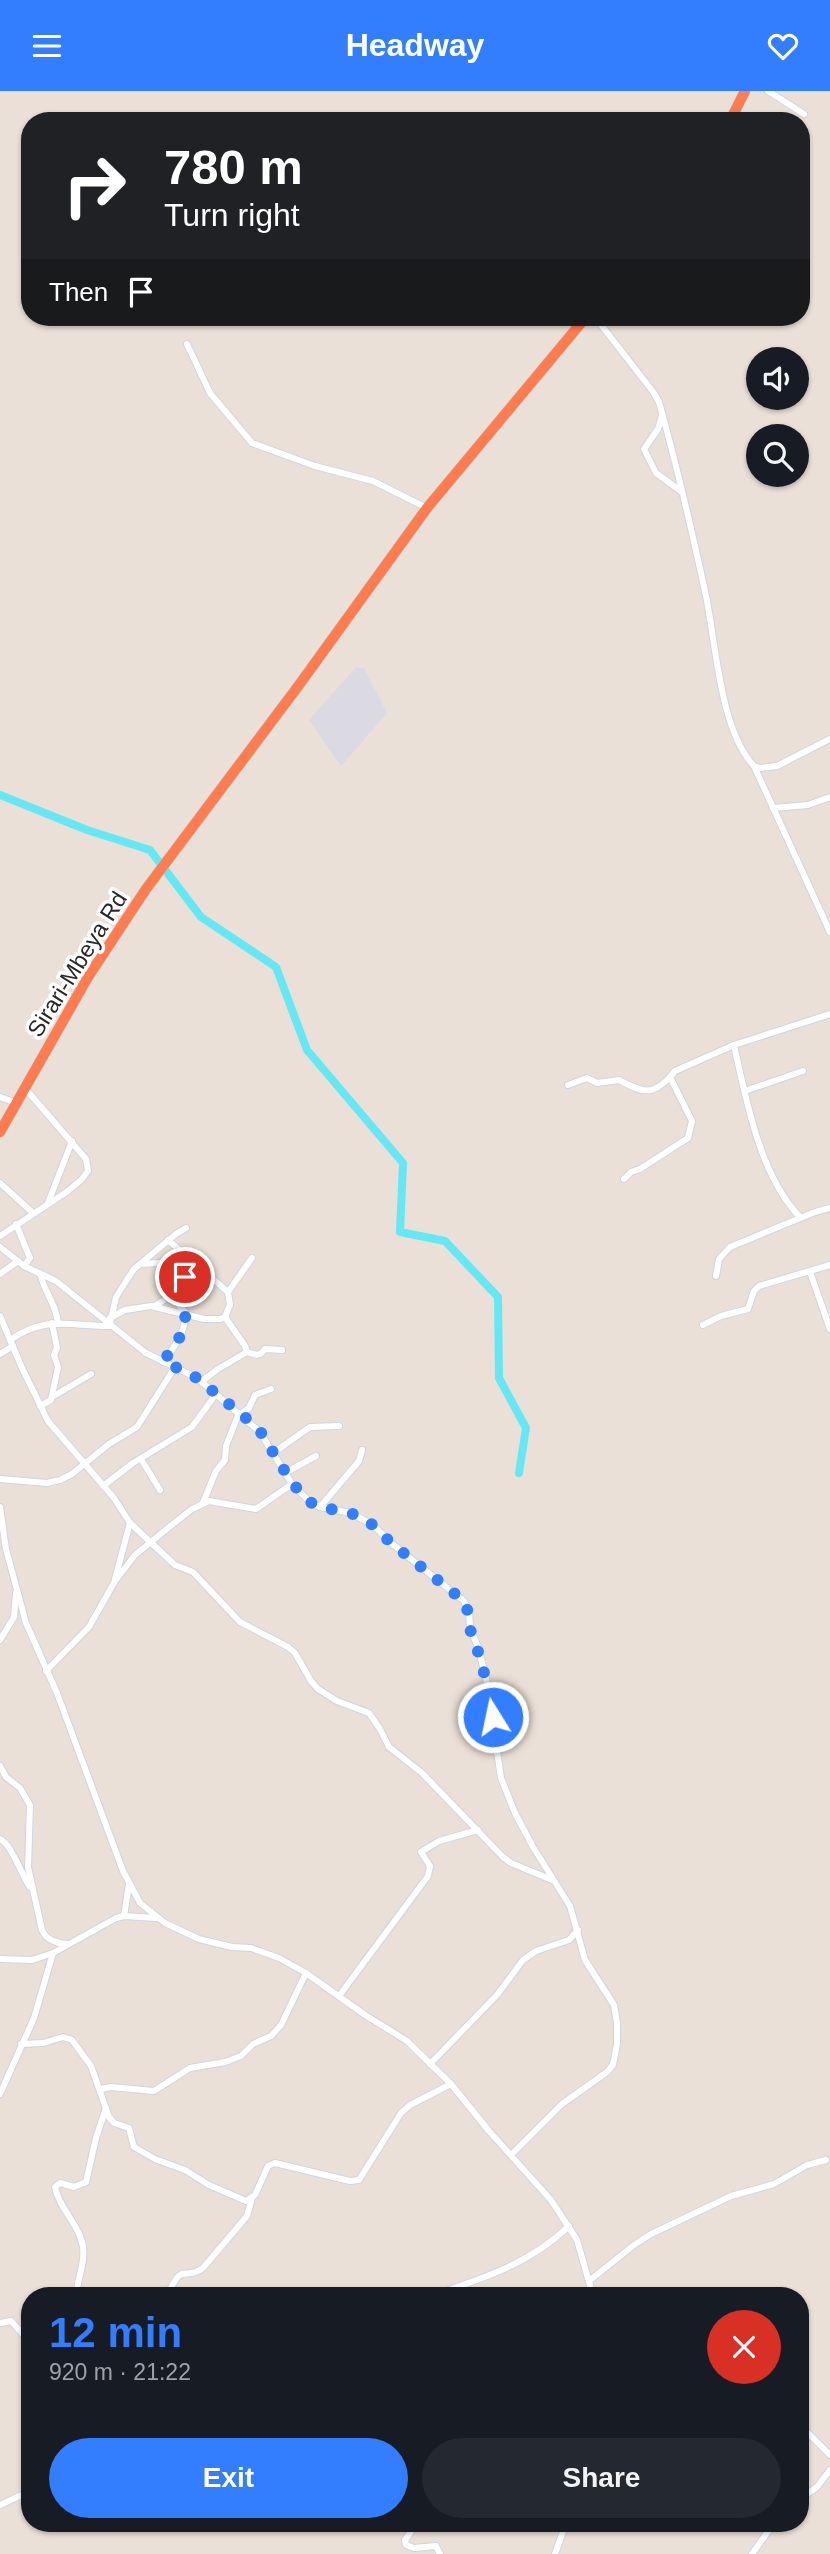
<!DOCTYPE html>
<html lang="en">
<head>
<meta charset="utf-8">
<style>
	body { margin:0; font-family:Arial,sans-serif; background:#242831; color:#f1f3f6; height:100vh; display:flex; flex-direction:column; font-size:26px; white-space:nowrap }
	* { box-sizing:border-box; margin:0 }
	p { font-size:23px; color:#9ea1a6 }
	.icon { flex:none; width:38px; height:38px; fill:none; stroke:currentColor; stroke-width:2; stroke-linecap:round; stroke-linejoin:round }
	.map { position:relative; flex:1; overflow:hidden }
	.details { position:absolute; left:21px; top:2196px; width:788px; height:245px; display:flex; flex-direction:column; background:#171b24; border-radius:28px; box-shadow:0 2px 5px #0004 }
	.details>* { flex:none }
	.top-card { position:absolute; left:21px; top:21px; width:789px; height:214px; border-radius:28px; box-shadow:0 2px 5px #0004; background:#202124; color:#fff; overflow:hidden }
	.fabs { position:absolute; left:746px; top:256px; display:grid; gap:14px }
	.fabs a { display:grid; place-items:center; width:63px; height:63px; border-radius:50%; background:#171b24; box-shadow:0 2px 5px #0004; font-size:35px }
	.pin { position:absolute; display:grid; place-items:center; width:60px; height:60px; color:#fff; margin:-30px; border:4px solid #fff; border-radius:50%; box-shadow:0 2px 7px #0007 }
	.me { position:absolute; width:77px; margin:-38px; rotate:350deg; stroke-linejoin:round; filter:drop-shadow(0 0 5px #0008) }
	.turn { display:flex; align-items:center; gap:24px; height:147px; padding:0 28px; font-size:32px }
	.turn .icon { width:91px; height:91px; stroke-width:2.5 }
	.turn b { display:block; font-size:49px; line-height:60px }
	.then { display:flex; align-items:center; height:66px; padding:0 28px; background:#0003; gap:14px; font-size:26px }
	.round { display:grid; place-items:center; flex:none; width:74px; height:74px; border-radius:37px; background:#242831 }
	.head { display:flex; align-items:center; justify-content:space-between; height:119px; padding:0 28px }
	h1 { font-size:42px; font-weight:800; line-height:52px; color:#327eff }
	.cta { display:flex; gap:14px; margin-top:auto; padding:14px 28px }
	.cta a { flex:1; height:80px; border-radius:42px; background:#327eff; color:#fff; font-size:28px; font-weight:800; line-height:80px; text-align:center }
	.cta a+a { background:#242831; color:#f1f3f6 }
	header { display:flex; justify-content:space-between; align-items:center; height:91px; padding:0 28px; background:#327eff; color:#fff; font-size:32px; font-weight:800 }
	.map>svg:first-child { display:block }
</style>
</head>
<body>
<header><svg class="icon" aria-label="menu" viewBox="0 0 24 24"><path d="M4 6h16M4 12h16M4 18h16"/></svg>Headway<svg class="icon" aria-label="heart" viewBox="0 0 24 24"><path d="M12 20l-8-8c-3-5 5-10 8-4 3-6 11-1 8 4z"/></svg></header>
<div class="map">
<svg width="830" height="2463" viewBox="0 0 830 2463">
	<rect width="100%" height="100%" fill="#ebe0d8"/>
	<!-- industrial -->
	<polygon fill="#dbdae3" points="356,576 364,577 387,622 341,675 309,629"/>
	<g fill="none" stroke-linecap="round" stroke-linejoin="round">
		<!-- river -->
		<polyline stroke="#65e8f4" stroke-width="8" points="0,704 87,739 150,759 201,826 276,876 307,959 403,1072 400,1141 445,1150 498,1206 499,1287 526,1337 519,1382"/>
		<!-- minor casing -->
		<g stroke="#ced5e2" stroke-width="8">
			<g id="minor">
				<polyline points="768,0 804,23"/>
				<path d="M595,226L654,302L659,311C677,375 692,440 706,505C716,553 720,639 754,675L760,677L777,675L830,648"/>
				<polyline points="187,253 210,302 252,352 315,375 373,390 427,417"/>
				<polyline points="662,325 658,338 644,358 656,382 682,401"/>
				<polyline points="754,675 830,841"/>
				<polyline points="773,717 808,714 830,706"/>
				<path d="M734,954C746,1008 760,1086 801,1127"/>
				<path d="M568,994L587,987L597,992L619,989C640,1000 651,1007 670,986"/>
				<polyline points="745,1000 803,980"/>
				<polyline points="0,1006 17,1012"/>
				<polyline points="624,1088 631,1081 640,1078 688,1047 692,1030 670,986 675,980 734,954 830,923"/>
				<polyline points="0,1092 33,1122"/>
				<polyline points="48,1112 72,1050"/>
				<polyline points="16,1133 30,1167 24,1175"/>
				<polyline points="0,1145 68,1100 81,1089 88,1080 86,1068 24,996"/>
				<polyline points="168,1149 228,1201"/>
				<polyline points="0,1156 24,1175 56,1190 146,1262 197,1287 260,1341 292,1393 310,1411 320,1416 351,1422 373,1434 391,1452 464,1510 469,1520 470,1537 478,1556 486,1587 501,1687 515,1722 533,1756 570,1815 585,1869 614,1914 617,1932 617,1953 613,1974 607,1981 562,2013 511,2064"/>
				<polyline points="141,1173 191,1170"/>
				<polyline points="810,1181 830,1238"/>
				<path d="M40,1182C44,1201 57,1214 58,1233"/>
				<polyline points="0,1183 18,1170"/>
				<polyline points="716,1185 719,1168 730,1156 815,1121 830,1117"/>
				<polyline points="155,1215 167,1207 177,1193 184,1190"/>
				<polyline points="0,1225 22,1277 48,1330 114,1407 130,1432 175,1474 193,1481 240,1531 288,1556 295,1562 311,1590 318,1598 337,1610 369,1622 380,1638 389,1656 422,1682 503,1766 511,1772 552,1789"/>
				<polyline points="110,1227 125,1219 151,1215 204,1228 220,1228 225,1226"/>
				<polyline points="110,1233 116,1206 134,1178 176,1143 186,1137"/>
				<polyline points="703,1234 721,1225 748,1218 754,1200 759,1195 830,1174"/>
				<path d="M10,1249C47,1224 69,1235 110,1235"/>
				<path d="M247,1261C255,1264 260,1266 265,1258L282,1259"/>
				<polyline points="0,1263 13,1255"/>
				<path d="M163,1271C174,1257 187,1239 185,1221L179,1214C186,1203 182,1186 192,1171"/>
				<polyline points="202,1290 218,1278 247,1261 245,1255 225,1226 230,1214 228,1201 252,1167"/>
				<polyline points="52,1306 91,1283"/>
				<polyline points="40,1315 51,1309 58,1276 54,1264 57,1257 52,1232"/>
				<polyline points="241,1323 249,1317 255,1304 271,1298"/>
				<polyline points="273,1362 310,1336 339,1335"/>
				<polyline points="141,1368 160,1399"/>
				<polyline points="285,1382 316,1365"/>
				<polyline points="0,1388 47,1392 60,1389 72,1383 109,1353 137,1336 175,1276"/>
				<polyline points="103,1395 133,1372 192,1336 216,1303"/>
				<polyline points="203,1412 216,1380 225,1369 226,1355 239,1322"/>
				<polyline points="0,1416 6,1458 26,1532 57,1602 123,1780 140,1812 165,1832 199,1848 232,1856 251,1857 279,1867 306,1882 365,1924 407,1950 451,1993 489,2040 551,2109 577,2149 593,2205"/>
				<polyline points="320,1416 359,1370 362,1359"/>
				<polyline points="115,1488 130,1432"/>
				<polyline points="0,1549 14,1526 16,1502"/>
				<polyline points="46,1580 89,1536 115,1490 135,1464 173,1433 192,1418 209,1410 256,1418 292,1393"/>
				<path d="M0,1675L6,1686L20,1697L30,1714L28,1776L42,1839C46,1849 58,1853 68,1853"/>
				<path d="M0,1748C12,1754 21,1783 30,1796"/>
				<polyline points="124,1825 129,1793"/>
				<polyline points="0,1868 32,1869 53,1862"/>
				<polyline points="339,1905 428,1785 430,1775 421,1761 439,1750 478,1739"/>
				<polyline points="21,1953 43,1952 63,1946 72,1949 91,1975 109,2026 114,2032 129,2037 134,2056 155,2068 185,2079 209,2094 246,2110 255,2104 268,2075 275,2072 350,2090 359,2089 401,2022 410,2014 451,1993"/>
				<polyline points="430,1973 497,1904 523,1869 536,1860 569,1849 578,1839"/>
				<polyline points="101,1998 111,1996 154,2000 190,1977 225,1971 241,1965 253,1953 271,1945 281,1934 306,1882"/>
				<polyline points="0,2003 34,1927 53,1862 116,1827 124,1825 156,1827"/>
				<polyline points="589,2190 634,2154 651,2143 731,2105 774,2093 807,2074 826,2069"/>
				<path d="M77,2205C75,2192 86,2174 83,2156C80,2134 59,2118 55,2096L60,2092L74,2096L86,2091L96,2047L106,2017"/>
				<polyline points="115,2205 129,2205"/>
				<path d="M167,2205C185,2167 181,2192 203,2177L247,2125L252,2107"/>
				<path d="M431,2205C481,2188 530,2173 569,2135"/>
				<polyline points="0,2232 11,2230 30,2251"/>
				<polyline points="800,2334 830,2364"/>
				<polyline points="800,2408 817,2396 830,2379"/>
				<polyline points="0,2414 30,2400"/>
				<polyline points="417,2432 405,2449 406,2454 414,2457 436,2455 440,2463"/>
				<polyline points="555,2463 566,2432"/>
				<polyline points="752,2463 774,2432"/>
			</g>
		</g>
		<!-- highway casing -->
		<g stroke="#c3c3c3" stroke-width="11">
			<g id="highway">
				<polyline points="730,30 745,0"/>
				<polyline points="0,1041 88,886 146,798 299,594 427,417 586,226"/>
			</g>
		</g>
		<!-- minor -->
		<use href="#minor" stroke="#fff" stroke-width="6"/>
		<!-- highway -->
		<use href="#highway" stroke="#ff7b50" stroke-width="10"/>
	</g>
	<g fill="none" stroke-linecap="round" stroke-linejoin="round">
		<!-- route -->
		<path stroke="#327eff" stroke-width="12" stroke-dasharray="0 21.6" d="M185,1186L182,1208L179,1214L185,1221C187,1239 174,1257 163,1270L197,1287L247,1328L260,1340L292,1392L310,1411L320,1416L351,1422L373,1434L391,1452L464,1510C470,1521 467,1531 471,1541C482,1569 488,1596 493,1626"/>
	</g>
	<g text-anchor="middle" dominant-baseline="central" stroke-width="7" stroke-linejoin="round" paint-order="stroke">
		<!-- street labels -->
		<g font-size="23" fill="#282828" stroke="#fff">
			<text transform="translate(77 873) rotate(-58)">Sirari-Mbeya Rd</text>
		</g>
	</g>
</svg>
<div class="fabs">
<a><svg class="icon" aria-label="sound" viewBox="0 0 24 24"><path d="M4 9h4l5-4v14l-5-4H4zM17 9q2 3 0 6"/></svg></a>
<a><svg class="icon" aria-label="search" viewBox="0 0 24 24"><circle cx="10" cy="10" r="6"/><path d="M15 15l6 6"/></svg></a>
</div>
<div class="pin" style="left:185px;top:1186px;background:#d93025"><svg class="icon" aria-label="arrive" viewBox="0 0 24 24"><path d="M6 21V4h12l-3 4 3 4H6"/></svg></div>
<svg class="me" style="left:493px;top:1626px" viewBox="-20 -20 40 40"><circle r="17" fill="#327eff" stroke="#fff" stroke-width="3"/><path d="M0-11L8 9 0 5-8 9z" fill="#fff"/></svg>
<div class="top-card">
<div class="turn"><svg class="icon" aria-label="right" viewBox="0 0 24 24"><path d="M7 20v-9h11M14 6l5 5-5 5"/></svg><div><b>780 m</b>Turn right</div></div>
<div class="then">Then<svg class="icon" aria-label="arrive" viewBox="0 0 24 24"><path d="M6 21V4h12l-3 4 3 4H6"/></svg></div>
</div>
<section class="details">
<div class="head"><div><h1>12 min</h1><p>920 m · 21:22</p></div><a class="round" style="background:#d93025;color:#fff"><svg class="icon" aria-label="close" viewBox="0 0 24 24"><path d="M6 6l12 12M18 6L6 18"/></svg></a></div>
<div class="cta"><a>Exit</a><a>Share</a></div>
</section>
</div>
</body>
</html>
